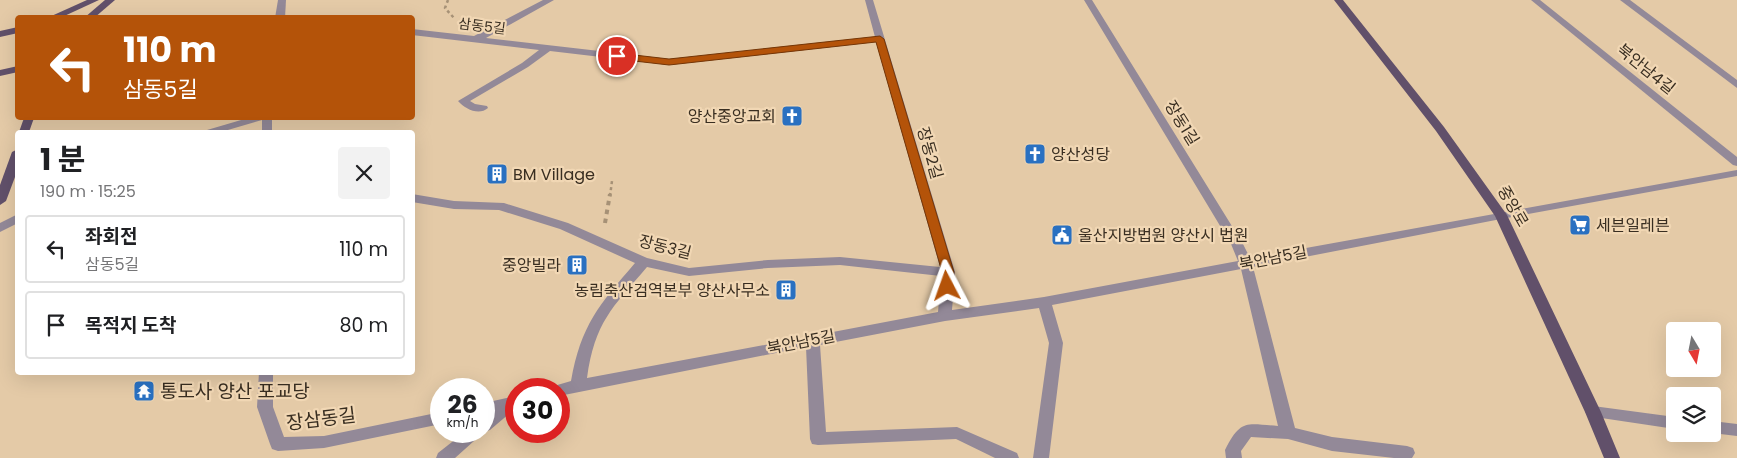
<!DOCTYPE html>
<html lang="ko">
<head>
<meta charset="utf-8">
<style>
	body { margin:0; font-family:Poppins,"Noto Sans KR",sans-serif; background:#f2f2f2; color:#202124; height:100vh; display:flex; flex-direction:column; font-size:19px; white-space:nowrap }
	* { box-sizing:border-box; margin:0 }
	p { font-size:16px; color:#757577 }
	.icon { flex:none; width:28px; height:28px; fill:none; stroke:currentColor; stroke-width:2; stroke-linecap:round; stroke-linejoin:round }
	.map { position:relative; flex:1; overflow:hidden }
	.panel { position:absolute; left:15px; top:130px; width:400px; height:245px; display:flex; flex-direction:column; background:#fff; border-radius:5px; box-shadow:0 5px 20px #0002 }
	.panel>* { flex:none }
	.top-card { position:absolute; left:15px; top:15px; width:400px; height:105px; border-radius:5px; box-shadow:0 5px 20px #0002; background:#b45309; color:#fff; overflow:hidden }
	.needle { width:32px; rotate:170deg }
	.buttons { position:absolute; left:1666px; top:322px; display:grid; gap:10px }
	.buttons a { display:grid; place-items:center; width:55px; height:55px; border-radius:5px; background:#fff; box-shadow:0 5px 20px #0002; font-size:25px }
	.speed { position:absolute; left:430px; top:378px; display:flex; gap:10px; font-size:25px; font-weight:700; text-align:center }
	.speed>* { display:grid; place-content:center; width:65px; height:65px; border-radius:50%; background:#fff; box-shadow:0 5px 20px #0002; line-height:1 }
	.speed small { font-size:12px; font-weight:400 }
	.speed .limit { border:8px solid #d22; background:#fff; color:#111 }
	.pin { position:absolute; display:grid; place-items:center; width:42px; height:42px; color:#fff; margin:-21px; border:2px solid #fff; border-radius:50%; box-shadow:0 1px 5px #0007 }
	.me { position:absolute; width:55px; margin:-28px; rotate:356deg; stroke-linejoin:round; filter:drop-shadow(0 0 4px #0008) }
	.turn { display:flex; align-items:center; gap:18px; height:105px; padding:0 25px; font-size:22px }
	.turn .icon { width:65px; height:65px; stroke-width:2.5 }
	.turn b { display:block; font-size:35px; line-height:42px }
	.round { display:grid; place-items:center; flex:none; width:52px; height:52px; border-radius:5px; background:#f2f2f2 }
	.head { display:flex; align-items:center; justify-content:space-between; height:85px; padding:0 25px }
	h1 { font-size:30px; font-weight:700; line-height:38px }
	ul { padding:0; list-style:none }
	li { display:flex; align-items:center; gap:15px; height:68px; margin:0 10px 8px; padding:0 15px; border:2px solid #e0e0e0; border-radius:5px }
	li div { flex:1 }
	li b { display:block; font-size:19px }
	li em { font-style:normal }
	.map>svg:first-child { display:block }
</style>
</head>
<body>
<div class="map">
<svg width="1737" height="458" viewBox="0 0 1737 458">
	<rect width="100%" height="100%" fill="#e4caa7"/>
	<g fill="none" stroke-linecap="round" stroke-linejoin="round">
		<!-- path-far1 -->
		<g stroke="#a69176" stroke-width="2.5" stroke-dasharray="3 3" stroke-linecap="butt">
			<polyline points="448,0 445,8 454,18"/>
			<polyline points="610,196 612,181"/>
		</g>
		<!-- path -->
		<polyline stroke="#a69176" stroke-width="4" stroke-dasharray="4.5 4.5" stroke-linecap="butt" points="605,223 610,194"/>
		<!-- minor -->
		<g fill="#938998" fill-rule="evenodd">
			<polygon points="278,0 286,0 285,18 275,18"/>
			<path d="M543,0H554L486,38L669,59L875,37L865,0H873L955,272L952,310L1044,297L1238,261L1231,244L1084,0H1092L1243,244L1250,258L1737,170V176L1501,219L1253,267L1295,428L1332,437L1407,446L1413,448L1415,453L1412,458H1394L1332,451L1288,439L1251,437L1241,451L1242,458H1226L1225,450C1241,418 1247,424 1278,426L1241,269L1052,305L1063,343L1049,458H1033L1049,343L1039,308L945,321L820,345L826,432L957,427L1017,453L1019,458H995L956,439L818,445L812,444L810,439L806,347L559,396V389H552L554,386L571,381C581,325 599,305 635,263L560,229L499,210L454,209L412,202V194L454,201L504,203L568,223L647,258L689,268L768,260L840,257L940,267L876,42L669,65L550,51L528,67L470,101L475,104L487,106L488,108C479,116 465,109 458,101L522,63L539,50L412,35V29L474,36ZM840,265L941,276L938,312L817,335L813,334L807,337L587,378C595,322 612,308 647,267L689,276L768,268Z"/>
			<polygon points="1531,0 1540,0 1737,157 1737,166 1733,165"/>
			<polygon points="1620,0 1630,0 1737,80 1737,88"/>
			<polygon points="248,118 272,118 272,132 262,132 262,120 221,132 206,132 207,130"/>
			<polygon points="18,214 18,223 0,232 0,223"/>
			<polygon points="259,372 273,372 273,407 284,437 324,436 441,412 441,424 324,448 278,451 272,449 270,444 257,407"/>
			<polygon points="516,396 516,408 490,430 484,432 455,458 436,458 438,453 466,431 484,431 484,417 487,414 484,415 484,403"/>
			<polygon points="1593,406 1675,417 1675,429 1588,416 1585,412 1588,408"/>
			<polygon points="1712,421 1737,424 1737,436 1712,433"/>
		</g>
		<!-- major -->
		<g fill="#61506a" fill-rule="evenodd">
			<polygon points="87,0 99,0 60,18 47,18"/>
			<polygon points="105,0 115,0 94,18 84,18"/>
			<polygon points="1334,0 1343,0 1444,127 1507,215 1601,412 1620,458 1604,458 1585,412 1495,216 1436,131"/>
			<polygon points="18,27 18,33 0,37 0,31"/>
			<polygon points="18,66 18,72 0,76 0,70"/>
			<polygon points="24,118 34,118 29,132 19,132"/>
			<polygon points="18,149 18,169 6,201 0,205 0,185 12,152"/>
		</g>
	</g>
	<!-- route -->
	<polygon fill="#b45309" stroke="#753606" points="880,36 884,39 954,272 953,286 947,290 941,286 942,272 876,42 669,65 617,59 613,56 617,53 669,59"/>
	<!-- icons -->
	<defs>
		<g id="church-square" transform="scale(1.125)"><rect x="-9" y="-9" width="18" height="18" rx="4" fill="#2970c1" stroke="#f1d7b4"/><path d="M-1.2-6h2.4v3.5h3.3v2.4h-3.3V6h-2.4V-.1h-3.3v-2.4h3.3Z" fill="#fff"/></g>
		<g id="building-square" transform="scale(1.125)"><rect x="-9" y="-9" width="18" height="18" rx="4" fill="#2970c1" stroke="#f1d7b4"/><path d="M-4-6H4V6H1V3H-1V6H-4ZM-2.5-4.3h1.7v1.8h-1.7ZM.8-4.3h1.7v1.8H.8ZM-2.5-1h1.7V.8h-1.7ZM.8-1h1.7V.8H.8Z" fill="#fff"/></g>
		<g id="supermarket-square" transform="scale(1.125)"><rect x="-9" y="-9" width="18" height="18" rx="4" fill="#2970c1" stroke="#f1d7b4"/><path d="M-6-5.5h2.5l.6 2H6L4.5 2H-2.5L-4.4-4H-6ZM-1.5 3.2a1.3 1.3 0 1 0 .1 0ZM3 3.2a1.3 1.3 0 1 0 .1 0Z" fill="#fff"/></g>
		<g id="civic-square" transform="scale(1.125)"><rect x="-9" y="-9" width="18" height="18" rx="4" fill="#2970c1" stroke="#f1d7b4"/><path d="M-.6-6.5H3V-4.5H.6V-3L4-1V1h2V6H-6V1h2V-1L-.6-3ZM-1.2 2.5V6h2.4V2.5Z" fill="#fff"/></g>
		<g id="temple-square" transform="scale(1.125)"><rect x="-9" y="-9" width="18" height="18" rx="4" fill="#2970c1" stroke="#f1d7b4"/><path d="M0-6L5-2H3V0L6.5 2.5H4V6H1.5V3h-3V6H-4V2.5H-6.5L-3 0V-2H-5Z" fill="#fff"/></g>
	</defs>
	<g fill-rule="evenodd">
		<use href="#church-square" x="792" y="116"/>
		<use href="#church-square" x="1035" y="154"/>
		<use href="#building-square" x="497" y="174"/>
		<use href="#supermarket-square" x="1580" y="225"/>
		<use href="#civic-square" x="1062" y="235"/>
		<use href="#building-square" x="577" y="265"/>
		<use href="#building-square" x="786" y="290"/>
		<use href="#temple-square" x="144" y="391"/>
	</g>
	<g text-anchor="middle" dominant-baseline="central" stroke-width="4.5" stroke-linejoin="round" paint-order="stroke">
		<!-- far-street labels -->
		<g font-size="14" fill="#392e21" stroke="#f1d7b4">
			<text transform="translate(482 26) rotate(7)">삼동5길</text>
		</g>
		<!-- street labels -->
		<g font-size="16" fill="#392e21" stroke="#f1d7b4">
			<text transform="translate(1646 69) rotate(39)">북안남4길</text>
			<text transform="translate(1182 123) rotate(58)">장동1길</text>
			<text transform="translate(930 153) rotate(74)">장동2길</text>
			<text transform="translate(1513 206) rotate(60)">중앙로</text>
			<text transform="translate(665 247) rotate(14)">장동3길</text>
			<text transform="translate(1273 258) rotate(-11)">북안남5길</text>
			<text transform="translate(801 342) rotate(-11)">북안남5길</text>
		</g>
		<!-- poi labels -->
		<g font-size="16" fill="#392e21" stroke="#f1d7b4" text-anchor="start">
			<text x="776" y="116" text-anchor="end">양산중앙교회</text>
			<text x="1051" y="154">양산성당</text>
			<text x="513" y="174">BM Village</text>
			<text x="1596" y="225">세븐일레븐</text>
			<text x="1078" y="235">울산지방법원 양산시 법원</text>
			<text x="561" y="265" text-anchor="end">중앙빌라</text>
			<text x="770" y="290" text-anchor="end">농림축산검역본부 양산사무소</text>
		</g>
		<!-- near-poi labels -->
		<g font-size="19" fill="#392e21" stroke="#f1d7b4" text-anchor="start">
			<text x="160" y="391">통도사 양산 포교당</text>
		</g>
		<!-- near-street labels -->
		<g font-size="19" fill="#392e21" stroke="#f1d7b4">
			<text transform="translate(321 419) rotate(-7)">장삼동길</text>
		</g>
	</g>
</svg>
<div class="buttons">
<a><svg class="needle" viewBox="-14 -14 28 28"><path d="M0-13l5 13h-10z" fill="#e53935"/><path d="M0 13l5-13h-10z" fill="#757577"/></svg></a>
<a><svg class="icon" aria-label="layers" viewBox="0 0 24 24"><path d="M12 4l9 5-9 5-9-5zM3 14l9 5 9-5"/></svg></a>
</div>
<div class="speed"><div>26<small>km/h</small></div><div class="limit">30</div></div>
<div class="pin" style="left:617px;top:56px;background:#d93025"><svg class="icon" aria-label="arrive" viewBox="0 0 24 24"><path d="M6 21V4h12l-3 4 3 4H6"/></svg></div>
<svg class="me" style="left:947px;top:286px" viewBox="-20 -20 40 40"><path d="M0-17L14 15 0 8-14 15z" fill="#b45309" stroke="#fff" stroke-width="4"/></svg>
<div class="top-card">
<div class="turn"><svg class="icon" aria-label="left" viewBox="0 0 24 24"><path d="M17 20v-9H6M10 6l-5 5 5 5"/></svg><div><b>110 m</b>삼동5길</div></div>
</div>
<section class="panel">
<div class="head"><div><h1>1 분</h1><p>190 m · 15:25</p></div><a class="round"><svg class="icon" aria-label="close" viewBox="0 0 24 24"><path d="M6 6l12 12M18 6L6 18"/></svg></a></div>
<ul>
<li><svg class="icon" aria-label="left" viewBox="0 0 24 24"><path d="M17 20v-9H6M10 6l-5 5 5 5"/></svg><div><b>좌회전</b><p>삼동5길</p></div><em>110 m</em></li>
<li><svg class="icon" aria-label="arrive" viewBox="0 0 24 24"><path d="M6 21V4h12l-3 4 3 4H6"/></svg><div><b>목적지 도착</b></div><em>80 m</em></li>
</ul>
</section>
</div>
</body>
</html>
